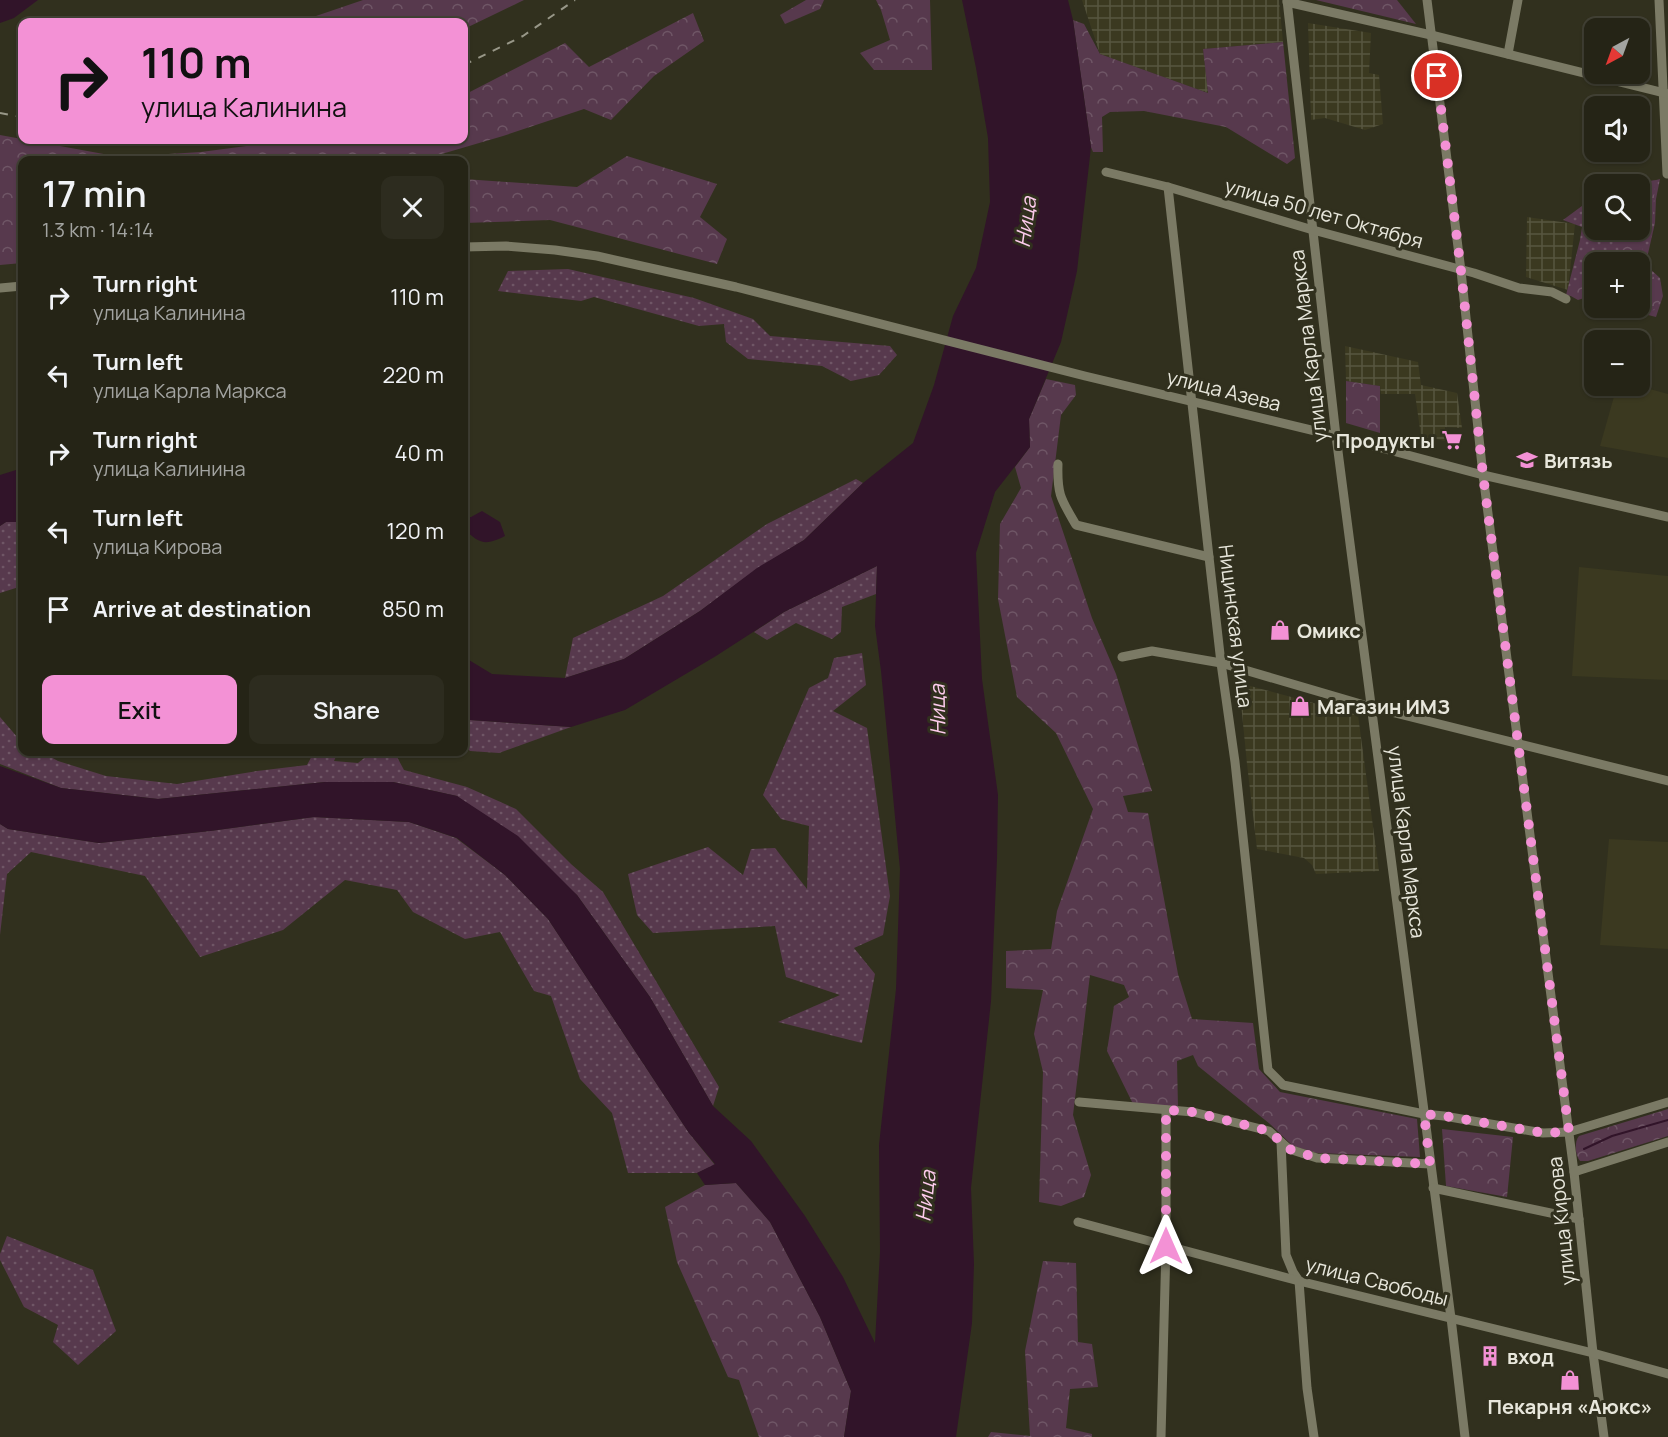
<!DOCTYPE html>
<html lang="en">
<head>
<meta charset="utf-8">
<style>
	body { margin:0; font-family:Manrope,sans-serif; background:#2d2c1f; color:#f1f3f6; height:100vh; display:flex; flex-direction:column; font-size:22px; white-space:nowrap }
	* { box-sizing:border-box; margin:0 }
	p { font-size:20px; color:#a3a4a1 }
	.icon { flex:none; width:33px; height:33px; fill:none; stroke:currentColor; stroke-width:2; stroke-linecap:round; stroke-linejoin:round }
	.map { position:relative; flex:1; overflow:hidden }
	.details { position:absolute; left:18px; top:156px; width:450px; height:600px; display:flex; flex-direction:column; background:#252416; border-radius:12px; box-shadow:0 2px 4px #0004,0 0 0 2px #424135 }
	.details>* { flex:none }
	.banner { position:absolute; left:18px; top:18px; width:450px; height:126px; border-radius:12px; box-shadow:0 2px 4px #0004,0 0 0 2px #424135; background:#f391d5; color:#111; overflow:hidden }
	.needle { width:39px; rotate:221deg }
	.buttons { position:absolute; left:1584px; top:18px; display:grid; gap:12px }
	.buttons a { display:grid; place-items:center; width:66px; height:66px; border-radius:12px; background:#252416; box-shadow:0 2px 4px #0004,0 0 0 2px #424135; font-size:30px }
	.pin { position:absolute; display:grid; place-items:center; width:51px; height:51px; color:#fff; margin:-26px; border:3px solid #fff; border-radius:50%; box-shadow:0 2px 6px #0007 }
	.me { position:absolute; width:66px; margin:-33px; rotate:0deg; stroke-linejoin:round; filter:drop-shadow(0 0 4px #0008) }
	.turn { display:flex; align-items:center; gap:21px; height:126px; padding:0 24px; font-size:27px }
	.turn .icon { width:78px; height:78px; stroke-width:2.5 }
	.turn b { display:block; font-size:42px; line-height:51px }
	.round { display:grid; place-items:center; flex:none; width:63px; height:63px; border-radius:12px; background:#2d2c1f }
	.summary { display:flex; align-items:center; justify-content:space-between; height:102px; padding:0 24px }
	h1 { font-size:36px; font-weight:600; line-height:45px }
	.primary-button { display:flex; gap:12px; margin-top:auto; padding:12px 24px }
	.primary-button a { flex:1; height:69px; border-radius:12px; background:#f391d5; color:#111; font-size:24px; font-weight:600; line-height:69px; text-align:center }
	.primary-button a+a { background:#2d2c1f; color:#f1f3f6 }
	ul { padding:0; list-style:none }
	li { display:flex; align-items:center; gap:18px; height:78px; padding:0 24px }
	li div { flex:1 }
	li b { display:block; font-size:22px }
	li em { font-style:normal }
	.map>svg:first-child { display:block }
</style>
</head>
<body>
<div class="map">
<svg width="1668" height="1437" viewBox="0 0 1668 1437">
	<defs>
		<pattern id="industrial-grid" width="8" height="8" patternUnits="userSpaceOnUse" patternTransform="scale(1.5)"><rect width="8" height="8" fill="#3b3920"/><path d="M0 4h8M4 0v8" fill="none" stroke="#575640"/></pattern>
		<pattern id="grass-dots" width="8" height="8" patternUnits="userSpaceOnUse" patternTransform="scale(1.5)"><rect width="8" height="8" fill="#57394d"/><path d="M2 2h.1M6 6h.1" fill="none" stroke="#6f5666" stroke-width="1.8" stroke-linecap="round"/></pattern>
		<pattern id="forest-crowns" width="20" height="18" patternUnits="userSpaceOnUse" patternTransform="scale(1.5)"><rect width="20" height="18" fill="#57394d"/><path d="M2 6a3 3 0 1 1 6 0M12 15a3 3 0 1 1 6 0" fill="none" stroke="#6f5666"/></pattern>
	</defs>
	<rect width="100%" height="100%" fill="#31301e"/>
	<!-- built -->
	<g fill="#3b3920">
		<polygon points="1640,363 1652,364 1646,388 1668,394 1668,458 1600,446 1617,386 1640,386"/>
		<polygon points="1579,567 1668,576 1668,680 1572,676"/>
		<polygon points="1609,839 1668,842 1668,949 1600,945"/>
	</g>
	<!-- industrial -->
	<g fill="url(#industrial-grid)">
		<polygon points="1082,0 1279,0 1283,42 1203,49 1208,93 1100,54"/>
		<polygon points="1308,23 1371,33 1369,73 1379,75 1383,124 1365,130 1325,118 1311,120"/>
		<polygon points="1527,217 1575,224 1568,290 1526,277"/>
		<polygon points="1345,346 1418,362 1421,385 1457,393 1462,428 1445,427 1445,441 1421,436 1415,394 1381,394 1380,386 1346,381"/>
		<polygon points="1239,683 1358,715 1379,871 1316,874 1312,865 1304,858 1257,849 1247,764"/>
	</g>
	<!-- grass -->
	<g fill="url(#grass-dots)">
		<path d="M1611,175C1627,179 1643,184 1660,179L1656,199L1655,223L1647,258L1649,268L1660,278L1663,296L1656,317L1621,308H1640V262H1594V300L1566,295L1580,240L1582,227L1563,220L1586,203L1587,181L1600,184H1594V230H1640V184H1603Z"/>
		<polygon points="568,269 694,298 753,319 770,336 890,346 897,355 879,375 851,381 822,366 748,359 726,342 724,324 699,326 594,297 581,301 498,291 508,271"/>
		<polygon points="856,479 863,483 804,540 757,569 700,611 624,659 565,678 573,638 663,596 767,524"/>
		<polygon points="6,522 22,522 22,586 0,593 0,526"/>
		<polygon points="877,566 876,594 842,607 841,632 832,639 796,623 767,640 754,632 784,612"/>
		<polygon points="862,653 866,685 833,711 867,728 890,896 883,935 854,948 875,974 862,1043 778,1022 840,995 786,977 775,926 653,933 637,915 628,874 708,847 743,875 751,849 775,848 807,889 809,826 781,819 763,795 809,688 828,678 834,658"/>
		<path d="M0,717L18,738L22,740V752H42L58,761L106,776L177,784L257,771L307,765L314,752H338L334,761L358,763C377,748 374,751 397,757L404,770L467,787L516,809L571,864L603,892L719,1087L713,1106L650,997L577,895L457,796L393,782H325L158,799L61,788L0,764Z"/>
		<polygon points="464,717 470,720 571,727 499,753 470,751 464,745"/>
		<polygon points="314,817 409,822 456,838 505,875 548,919 689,1133 715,1165 697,1173 628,1173 612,1113 580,1079 551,996 534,991 500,932 465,939 413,912 397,890 345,880 283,930 200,957 145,876 31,852 7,874 0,935 0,824 8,829 99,843 210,831"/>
		<polygon points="7,1236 93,1270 116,1331 78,1365 53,1342 58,1325 24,1307 0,1260 0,1254"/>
	</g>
	<!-- forest -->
	<g fill="url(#forest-crowns)">
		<polygon points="363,0 524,0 464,29 464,22 307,22 316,16"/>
		<polygon points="806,0 824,0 820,9 785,24 780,15"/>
		<polygon points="876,0 930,0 932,70 874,70 860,53 890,40 881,10"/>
		<polygon points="1316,0 1397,0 1416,24"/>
		<polygon points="693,13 704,41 654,76 611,120 584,109 503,136 428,158 428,160 22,160 22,263 0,265 0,135 120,157 201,152 291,140 464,140 464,95 565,43 589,67"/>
		<polygon points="1073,20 1084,24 1100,54 1208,93 1203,49 1283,42 1295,158 1287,164 1226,127 1144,111 1110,112 1102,117 1103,152 1093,152 1091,147"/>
		<polygon points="627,156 717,184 700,217 727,239 717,264 550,220 464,223 464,179 577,187"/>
		<polygon points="1655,183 1652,228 1644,239 1640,266 1643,274 1651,275 1661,283 1661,294 1658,306 1649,313 1634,308 1640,308 1640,262 1619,262 1622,259 1616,241 1607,230 1640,230 1640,188 1647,189 1650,184"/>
		<polygon points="1587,269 1594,274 1594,292 1590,296 1578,300 1569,295"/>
		<polygon points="1046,379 1075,385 1076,395 1061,415 1051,496 1092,618 1116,674 1152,791 1123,796 1128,812 1148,813 1178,974 1192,1019 1253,1023 1259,1069 1280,1092 1417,1119 1420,1157 1317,1153 1293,1146 1270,1124 1198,1066 1193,1055 1177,1061 1178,1108 1133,1104 1107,1051 1114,1006 1129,997 1124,985 1090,975 1073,1115 1091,1175 1084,1197 1061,1206 1039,1202 1043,1072 1034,1034 1043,990 1006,988 1006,951 1051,949 1057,911 1093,809 1056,733 1017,697 998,599 1000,524 1021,488 1015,467 1030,447 1029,419"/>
		<polygon points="1346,381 1380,386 1380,433 1346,423"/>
		<path d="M1668,1109V1136L1588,1161H1580C1575,1155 1574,1142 1579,1136Z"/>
		<polygon points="1442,1129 1513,1137 1507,1197 1446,1186"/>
		<polygon points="736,1183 770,1222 820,1317 851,1391 844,1437 759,1437 739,1380 728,1377 677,1262 665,1207 705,1185"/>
		<polygon points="1043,1261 1076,1263 1078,1342 1092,1344 1098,1387 1070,1389 1066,1428 1092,1434 1092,1437 988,1437 991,1432 1030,1436 1025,1351"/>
	</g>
	<!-- water -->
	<g fill="#311429">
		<polygon points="0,0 38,0 14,18 0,23"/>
		<polygon points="962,0 1068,0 1073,20 1091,147 1077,271 1061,342 1029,419 1030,447 995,492 976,553 982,679 998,795 997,859 991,1001 971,1188 974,1264 972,1323 956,1437 844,1437 851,1391 820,1317 770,1222 736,1183 705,1185 697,1173 715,1164 689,1133 548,919 505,875 457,838 409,822 314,817 210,831 99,843 8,829 0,824 0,766 61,788 158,799 325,782 393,782 457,796 518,836 577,895 650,997 713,1106 751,1141 805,1216 843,1277 875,1343 880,1252 879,1145 896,989 900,869 881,671 875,626 877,566 784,612 716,656 625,710 571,727 470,720 464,717 464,657 492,674 565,678 624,659 700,611 757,568 804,540 863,483 913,443 934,385 953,316 976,268 990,202 988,138 976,68"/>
		<polygon points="16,470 22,470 22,522 6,522 0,526 0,475"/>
		<path d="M482,511L500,522L505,536C485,546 480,544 464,529V518L471,517Z"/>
	</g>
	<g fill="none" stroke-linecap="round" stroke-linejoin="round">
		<!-- stream -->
		<polyline stroke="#311429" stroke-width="2" points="1584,1149 1612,1136 1668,1120"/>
		<!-- minor -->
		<g stroke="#7b7a65" stroke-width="9">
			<polyline points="1287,0 1336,436 1451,1318 1465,1437"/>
			<polyline points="1427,0 1461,271 1483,475 1574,1172 1593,1353 1604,1437"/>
			<polyline points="1659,0 1667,174"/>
			<polyline points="1287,2 1431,35 1668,94"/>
			<polyline points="1508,54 1518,0"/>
			<polyline points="1106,172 1168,187 1313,230 1474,273 1519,288 1552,292 1566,299"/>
			<polyline points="1168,187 1209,557 1221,663 1235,762 1268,1070 1283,1085 1424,1114 1444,1116 1543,1133 1569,1132 1668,1102"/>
			<polyline points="464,247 506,246 555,250 597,256 736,287 1085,376 1336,436 1483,475 1668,517"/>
			<polyline points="0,288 22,286"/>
			<path d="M1058,464C1057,495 1061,499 1076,525L1209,557"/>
			<polyline points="1122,657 1152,651 1221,663 1371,707 1668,781"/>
			<polyline points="1079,1102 1193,1112 1269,1131 1289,1149 1317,1158 1430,1164"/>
			<polyline points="1281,1142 1286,1255 1293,1272 1299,1281 1307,1388 1314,1437"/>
			<polyline points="1574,1172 1668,1142"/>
			<polyline points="1433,1188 1579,1219"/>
			<polyline points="1078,1222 1299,1281 1593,1353 1668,1374"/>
			<polyline points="1161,1437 1166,1246 1166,1110"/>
		</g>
		<!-- rail -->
		<g stroke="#989788" stroke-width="2" stroke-dasharray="8 8" stroke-linecap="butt">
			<polyline points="464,65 523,36 575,0"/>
			<polyline points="0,113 22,117"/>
		</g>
	</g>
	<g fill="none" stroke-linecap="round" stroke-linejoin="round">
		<!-- route -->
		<polyline stroke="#f391d5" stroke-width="10" stroke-dasharray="0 18" points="1166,1246 1166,1110 1193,1112 1269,1131 1289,1149 1317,1158 1430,1164 1424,1114 1444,1116 1544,1133 1569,1132 1483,475 1461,271 1437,76"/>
	</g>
	<!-- icons -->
	<defs>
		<g id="supermarket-bare" transform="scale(1.62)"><path d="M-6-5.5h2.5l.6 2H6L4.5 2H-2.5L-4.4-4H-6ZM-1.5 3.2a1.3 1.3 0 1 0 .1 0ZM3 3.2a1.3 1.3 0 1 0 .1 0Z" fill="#f391d5" stroke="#31301e" stroke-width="2.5" paint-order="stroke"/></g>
		<g id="school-bare" transform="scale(1.62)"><path d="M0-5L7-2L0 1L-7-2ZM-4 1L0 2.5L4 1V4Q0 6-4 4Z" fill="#f391d5" stroke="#31301e" stroke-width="2.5" paint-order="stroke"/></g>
		<g id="shop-bare" transform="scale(1.62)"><path d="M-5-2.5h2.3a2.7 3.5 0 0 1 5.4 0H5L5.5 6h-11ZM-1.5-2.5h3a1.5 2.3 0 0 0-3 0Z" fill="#f391d5" stroke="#31301e" stroke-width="2.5" paint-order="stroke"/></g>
		<g id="building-bare" transform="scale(1.62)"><path d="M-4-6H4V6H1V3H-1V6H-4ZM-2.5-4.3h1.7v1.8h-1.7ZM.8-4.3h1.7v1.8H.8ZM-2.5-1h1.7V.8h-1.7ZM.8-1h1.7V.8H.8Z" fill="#f391d5" stroke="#31301e" stroke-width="2.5" paint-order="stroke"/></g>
	</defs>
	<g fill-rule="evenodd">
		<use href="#supermarket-bare" x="1452" y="440"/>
		<use href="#school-bare" x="1527" y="460"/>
		<use href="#shop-bare" x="1280" y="630"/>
		<use href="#shop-bare" x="1300" y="706"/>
		<use href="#building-bare" x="1490" y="1356"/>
		<use href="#shop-bare" x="1570" y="1380"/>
	</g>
	<g text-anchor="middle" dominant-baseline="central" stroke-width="6" stroke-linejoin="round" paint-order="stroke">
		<!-- street labels -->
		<g font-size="20" fill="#e8e7dc" stroke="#31301e">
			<text transform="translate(1324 213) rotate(16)">улица 50 лет Октября</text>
			<text transform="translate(1308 346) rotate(-97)">улица Карла Маркса</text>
			<text transform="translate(1224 390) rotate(14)">улица Азева</text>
			<text transform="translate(1236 626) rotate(83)">Ницинская улица</text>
			<text transform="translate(1407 842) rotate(83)">улица Карла Маркса</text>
			<text transform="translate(1561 1221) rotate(-96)">улица Кирова</text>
			<text transform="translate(1377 1281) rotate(14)">улица Свободы</text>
		</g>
		<!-- poi labels -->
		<g font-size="20" font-weight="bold" fill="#e8e7dc" stroke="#31301e" text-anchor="start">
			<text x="1435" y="440" text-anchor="end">Продукты</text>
			<text x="1544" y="460">Витязь</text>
			<text x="1297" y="630">Омикс</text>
			<text x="1317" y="706">Магазин ИМЗ</text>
			<text x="1507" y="1356">вход</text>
			<text x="1570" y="1406" text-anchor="middle">Пекарня «Аюкс»</text>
		</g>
		<!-- water labels -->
		<g font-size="21" font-style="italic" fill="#fdcbec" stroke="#31301e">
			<text transform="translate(1025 222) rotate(-82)">Ница</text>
			<text transform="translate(937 710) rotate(-91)">Ница</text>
			<text transform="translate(925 1196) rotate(-84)">Ница</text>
		</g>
	</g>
</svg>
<div class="buttons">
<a><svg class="needle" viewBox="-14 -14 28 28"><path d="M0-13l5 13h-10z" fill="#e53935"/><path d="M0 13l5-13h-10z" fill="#a3a4a1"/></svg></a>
<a><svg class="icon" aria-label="sound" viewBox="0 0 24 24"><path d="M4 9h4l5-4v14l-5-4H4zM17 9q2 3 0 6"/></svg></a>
<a><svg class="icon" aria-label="search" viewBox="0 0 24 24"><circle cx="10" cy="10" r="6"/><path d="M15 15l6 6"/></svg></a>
<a>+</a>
<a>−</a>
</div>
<div class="pin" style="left:1437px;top:76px;background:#d93025"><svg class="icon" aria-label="arrive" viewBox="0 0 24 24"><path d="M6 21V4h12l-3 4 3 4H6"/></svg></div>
<svg class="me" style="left:1166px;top:1246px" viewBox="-20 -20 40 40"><path d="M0-17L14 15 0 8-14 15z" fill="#f391d5" stroke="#fff" stroke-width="4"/></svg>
<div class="banner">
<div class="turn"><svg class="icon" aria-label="right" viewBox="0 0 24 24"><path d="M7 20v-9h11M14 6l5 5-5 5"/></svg><div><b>110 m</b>улица Калинина</div></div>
</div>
<section class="details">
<div class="summary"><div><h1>17 min</h1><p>1.3 km · 14:14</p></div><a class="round"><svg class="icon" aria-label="close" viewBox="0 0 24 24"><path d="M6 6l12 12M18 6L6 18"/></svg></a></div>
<ul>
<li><svg class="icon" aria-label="right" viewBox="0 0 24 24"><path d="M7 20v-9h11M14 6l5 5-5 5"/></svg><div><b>Turn right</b><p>улица Калинина</p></div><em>110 m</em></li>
<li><svg class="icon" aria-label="left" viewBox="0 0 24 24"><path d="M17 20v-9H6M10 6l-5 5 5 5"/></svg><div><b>Turn left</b><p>улица Карла Маркса</p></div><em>220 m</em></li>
<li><svg class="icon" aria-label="right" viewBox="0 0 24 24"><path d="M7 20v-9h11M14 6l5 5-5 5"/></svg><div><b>Turn right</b><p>улица Калинина</p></div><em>40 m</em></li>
<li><svg class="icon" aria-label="left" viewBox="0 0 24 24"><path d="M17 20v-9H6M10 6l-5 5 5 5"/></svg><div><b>Turn left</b><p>улица Кирова</p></div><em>120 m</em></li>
<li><svg class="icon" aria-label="arrive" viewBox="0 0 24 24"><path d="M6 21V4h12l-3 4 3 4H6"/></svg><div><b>Arrive at destination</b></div><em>850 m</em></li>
</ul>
<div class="primary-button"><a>Exit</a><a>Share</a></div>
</section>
</div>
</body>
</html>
